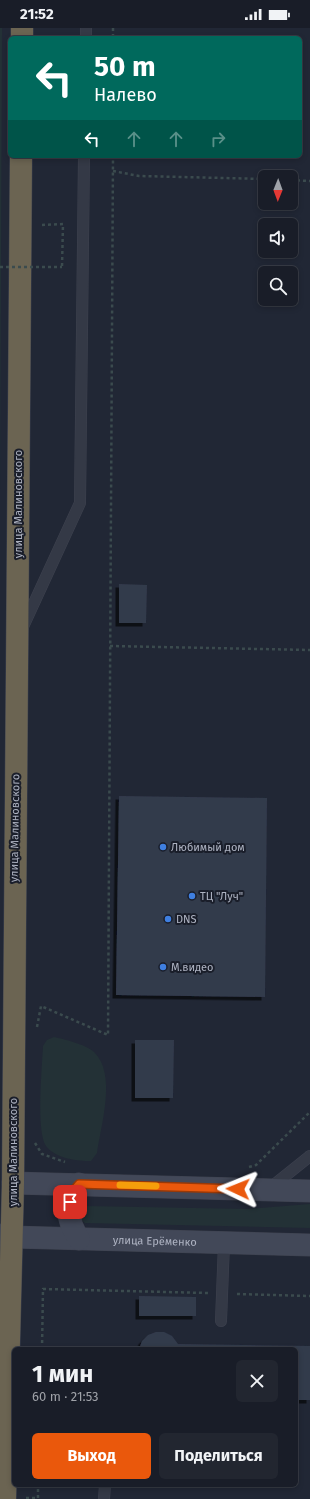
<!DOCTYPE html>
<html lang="ru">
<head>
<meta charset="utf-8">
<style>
	body { margin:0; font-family:"Fira Sans",sans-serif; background:#222630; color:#f1f3f6; height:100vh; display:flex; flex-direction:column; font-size:15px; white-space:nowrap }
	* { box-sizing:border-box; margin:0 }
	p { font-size:13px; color:#9fa2a8 }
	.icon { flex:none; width:22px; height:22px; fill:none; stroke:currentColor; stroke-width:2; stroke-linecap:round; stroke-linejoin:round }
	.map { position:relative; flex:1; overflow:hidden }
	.side { position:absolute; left:12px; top:1319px; width:286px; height:140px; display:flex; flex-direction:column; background:#191d28; border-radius:6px; box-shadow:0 2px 6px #0003,0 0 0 1px #373b45 }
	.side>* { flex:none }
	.banner { position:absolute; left:8px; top:8px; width:294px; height:122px; border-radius:6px; box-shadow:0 2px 6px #0003,0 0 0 1px #373b45; background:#00695c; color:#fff; overflow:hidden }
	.needle { width:26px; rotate:181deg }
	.controls { position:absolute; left:258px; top:142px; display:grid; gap:8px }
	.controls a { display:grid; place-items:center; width:40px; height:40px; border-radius:6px; background:#191d28; box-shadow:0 2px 6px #0003,0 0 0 1px #373b45; font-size:20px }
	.pin { position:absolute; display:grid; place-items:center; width:34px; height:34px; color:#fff; margin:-17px; border-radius:8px; box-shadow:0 2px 6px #0006 }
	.me { position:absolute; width:44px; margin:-22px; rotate:272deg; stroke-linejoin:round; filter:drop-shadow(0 0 3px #0008) }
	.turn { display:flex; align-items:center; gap:14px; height:84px; padding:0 20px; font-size:18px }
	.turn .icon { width:52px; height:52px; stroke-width:2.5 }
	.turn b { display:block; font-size:28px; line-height:34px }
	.lanes { display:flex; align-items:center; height:38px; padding:0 20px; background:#0003; justify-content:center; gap:20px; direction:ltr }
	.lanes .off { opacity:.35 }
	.round { display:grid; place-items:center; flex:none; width:42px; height:42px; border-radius:6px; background:#222630 }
	.summary { display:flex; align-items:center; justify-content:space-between; height:68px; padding:0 20px }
	h1 { font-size:24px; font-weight:700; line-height:30px }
	.action { display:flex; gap:8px; margin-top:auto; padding:8px 20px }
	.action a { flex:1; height:46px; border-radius:6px; background:#ea580c; color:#fff; font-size:16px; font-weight:700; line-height:46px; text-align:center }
	.action a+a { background:#222630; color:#f1f3f6 }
	.status { display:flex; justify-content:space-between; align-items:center; height:28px; padding:0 20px; background:#191d28; direction:ltr }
	.status svg { height:11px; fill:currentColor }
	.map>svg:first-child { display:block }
</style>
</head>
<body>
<div class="status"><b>21:52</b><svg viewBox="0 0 49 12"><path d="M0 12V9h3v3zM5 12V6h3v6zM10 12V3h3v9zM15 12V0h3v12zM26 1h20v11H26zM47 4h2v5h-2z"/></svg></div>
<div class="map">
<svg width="310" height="1471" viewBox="0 0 310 1471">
	<defs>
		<filter id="shadow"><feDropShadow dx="-3.5" dy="3.5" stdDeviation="0" flood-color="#0009"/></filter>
	</defs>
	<rect width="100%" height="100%" fill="#212735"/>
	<!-- green -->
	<g fill="#233136">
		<polygon points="0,0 2,0 0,470"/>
		<path d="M54,1009C64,1011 87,1017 94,1024C117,1046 101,1097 97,1125L91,1133C78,1133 56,1131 46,1118C36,1104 42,1039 43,1018L47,1012Z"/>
		<path d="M310,1176V1200L85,1195C78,1189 78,1183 85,1178L248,1181Z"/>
	</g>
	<!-- building -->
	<g fill="#333a4c" filter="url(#shadow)">
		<polygon points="119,556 147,557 146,595 119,595"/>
		<polygon points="119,768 267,770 265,969 116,967"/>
		<polygon points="135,1012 174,1012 173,1070 135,1070"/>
		<polygon points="139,1268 196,1269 196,1288 139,1288"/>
		<polygon points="156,1304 164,1304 172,1308 178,1316 310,1318 310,1372 296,1372 296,1321 139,1321 142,1313 148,1307"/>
	</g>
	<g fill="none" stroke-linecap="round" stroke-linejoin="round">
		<!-- lane casing -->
		<g stroke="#3e424f" stroke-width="12">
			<g id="lane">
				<polyline points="86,10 86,0"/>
				<polyline points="22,601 80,475 84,128"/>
				<polyline points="270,1160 310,1128"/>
				<polyline points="221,1293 224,1215"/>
				<polyline points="104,1471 105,1457"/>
			</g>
		</g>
		<!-- secondary casing -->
		<g stroke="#3e424f" stroke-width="23">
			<g id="secondary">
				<polyline points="13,1155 310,1163"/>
				<path id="s1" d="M0,1207L12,1209L310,1217"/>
				<path d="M79,1211C67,1194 64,1172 79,1156"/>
			</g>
		</g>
		<!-- highway casing -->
		<g stroke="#3f4350" stroke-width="23">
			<g id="highway">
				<polyline points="22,10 22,0"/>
				<polyline points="5,1471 13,1155 21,128"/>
			</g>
		</g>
		<!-- path -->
		<g stroke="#3b4b4e" stroke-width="2.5" stroke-dasharray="3 3" stroke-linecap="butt">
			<polyline points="113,0 113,10"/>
			<polyline points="113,143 139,148 265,151"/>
			<polyline points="291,152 310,153"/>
			<polyline points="42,197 63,196 62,239"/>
			<polyline points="110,618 310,622"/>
			<polyline points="37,999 41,978 108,1007 113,128"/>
			<polyline points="35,1115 42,1126 65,1134"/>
			<polyline points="249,1139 256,1137 310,1084"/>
			<polyline points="237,1266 310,1268"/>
			<polyline points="42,1321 43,1261 208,1265"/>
			<polyline points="26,1470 38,1470 38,1457"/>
		</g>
		<!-- lane -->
		<use href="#lane" stroke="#343946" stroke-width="11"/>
		<!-- secondary -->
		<use href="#secondary" stroke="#424858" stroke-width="22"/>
		<!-- highway -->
		<use href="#highway" stroke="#6b6452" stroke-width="22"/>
		<!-- path-bridge -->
		<polyline stroke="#3b4b4e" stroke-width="2.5" stroke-dasharray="3 3" stroke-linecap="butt" points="0,239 62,239"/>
	</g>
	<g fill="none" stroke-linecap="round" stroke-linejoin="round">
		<!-- route casing -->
		<g stroke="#983908" stroke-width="10">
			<polyline id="route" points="70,1174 73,1163 79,1156 238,1161"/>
		</g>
		<!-- route -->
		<use href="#route" stroke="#ea580c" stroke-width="7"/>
		<!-- slow -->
		<polyline stroke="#f59e0b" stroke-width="7" points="120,1157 156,1158"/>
	</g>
	<!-- markers -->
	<g fill="#3f7fe0" stroke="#1a1e2a" stroke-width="1.5">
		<circle cx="163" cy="819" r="4"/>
		<circle cx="192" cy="868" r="4"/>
		<circle cx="168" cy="891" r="4"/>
		<circle cx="163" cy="939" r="4"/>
	</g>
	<g text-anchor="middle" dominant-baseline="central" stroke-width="4" stroke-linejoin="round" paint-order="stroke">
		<!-- street labels -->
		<g font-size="11" fill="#aeb3c2" stroke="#1a1e2a">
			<text transform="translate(18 476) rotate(-90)">улица Малиновского</text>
			<text transform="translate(15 800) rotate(-89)">улица Малиновского</text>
			<text transform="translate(13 1124) rotate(-90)">улица Малиновского</text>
			<text stroke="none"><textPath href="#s1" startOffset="155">улица Ерёменко</textPath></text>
		</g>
		<!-- poi labels -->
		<g font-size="11" fill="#aeb3c2" stroke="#1a1e2a" text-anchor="start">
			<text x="171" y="819">Любимый дом</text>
			<text x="200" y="868">ТЦ "Луч"</text>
			<text x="176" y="891">DNS</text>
			<text x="171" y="939">М.видео</text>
		</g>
	</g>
</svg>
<div class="controls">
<a><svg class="needle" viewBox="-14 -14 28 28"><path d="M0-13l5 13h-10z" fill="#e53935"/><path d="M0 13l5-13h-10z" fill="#9fa2a8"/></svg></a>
<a><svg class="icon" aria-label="sound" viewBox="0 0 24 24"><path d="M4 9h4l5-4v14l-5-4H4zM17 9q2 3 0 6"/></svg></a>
<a><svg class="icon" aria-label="search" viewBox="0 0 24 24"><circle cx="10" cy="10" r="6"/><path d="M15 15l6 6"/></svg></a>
</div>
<div class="pin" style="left:70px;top:1174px;background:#d93025"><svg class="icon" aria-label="arrive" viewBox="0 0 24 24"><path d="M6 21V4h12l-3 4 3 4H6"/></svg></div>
<svg class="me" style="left:238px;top:1161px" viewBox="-20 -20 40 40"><path d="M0-17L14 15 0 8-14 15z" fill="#ea580c" stroke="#fff" stroke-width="4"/></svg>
<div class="banner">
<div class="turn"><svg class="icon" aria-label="left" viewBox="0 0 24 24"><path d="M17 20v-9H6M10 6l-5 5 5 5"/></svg><div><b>50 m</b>Налево</div></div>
<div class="lanes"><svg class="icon" aria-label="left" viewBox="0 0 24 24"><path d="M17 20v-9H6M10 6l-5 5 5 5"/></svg><svg class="icon off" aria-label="ahead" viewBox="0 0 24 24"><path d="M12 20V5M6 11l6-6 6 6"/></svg><svg class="icon off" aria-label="ahead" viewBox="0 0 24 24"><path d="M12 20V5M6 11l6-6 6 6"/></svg><svg class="icon off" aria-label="right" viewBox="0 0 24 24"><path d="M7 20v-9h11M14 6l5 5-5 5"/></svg></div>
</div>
<section class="side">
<div class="summary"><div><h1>1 мин</h1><p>60 m · 21:53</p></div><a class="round"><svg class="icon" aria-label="close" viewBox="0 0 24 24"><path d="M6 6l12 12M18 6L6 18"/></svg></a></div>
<div class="action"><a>Выход</a><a>Поделиться</a></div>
</section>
</div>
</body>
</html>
